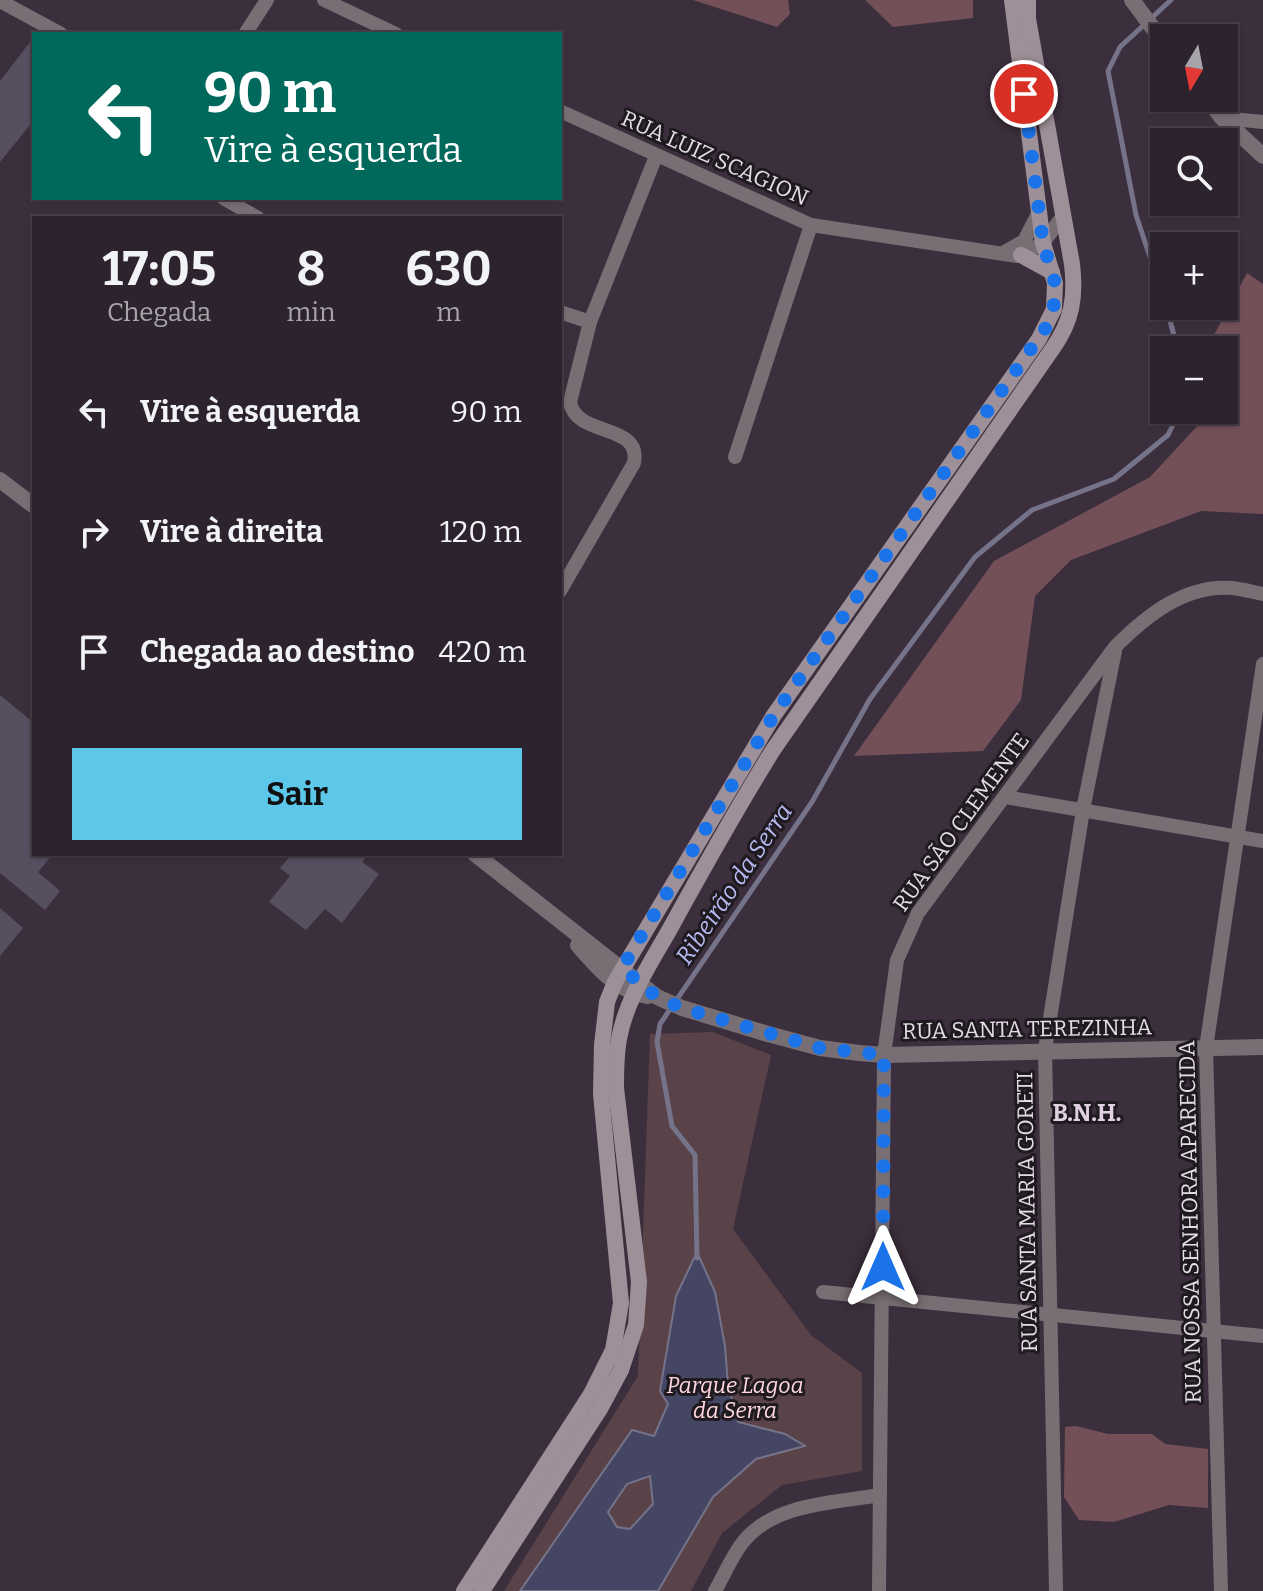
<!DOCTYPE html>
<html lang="pt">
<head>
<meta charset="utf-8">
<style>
	body { margin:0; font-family:Bitter,serif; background:#352b36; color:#f1f3f6; height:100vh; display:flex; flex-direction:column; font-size:30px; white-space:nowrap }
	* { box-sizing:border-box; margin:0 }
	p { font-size:26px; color:#a7a4aa }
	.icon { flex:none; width:44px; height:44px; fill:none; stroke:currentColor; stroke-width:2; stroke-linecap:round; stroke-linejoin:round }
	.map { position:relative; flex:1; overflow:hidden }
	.sheet { position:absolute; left:32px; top:216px; width:530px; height:640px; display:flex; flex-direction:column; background:#2d232e; border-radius:0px; box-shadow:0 2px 6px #0004,0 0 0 2px #48404a }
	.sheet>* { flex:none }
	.hud { position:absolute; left:32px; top:32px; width:530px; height:168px; border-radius:0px; box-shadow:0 2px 6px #0004,0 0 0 2px #48404a; background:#00695c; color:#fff; overflow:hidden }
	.needle { width:52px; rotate:190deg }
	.tools { position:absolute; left:1150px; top:24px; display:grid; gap:16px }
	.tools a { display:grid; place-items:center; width:88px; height:88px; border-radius:0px; background:#2d232e; box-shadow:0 2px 6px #0004,0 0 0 2px #48404a; font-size:40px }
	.pin { position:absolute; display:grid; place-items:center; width:68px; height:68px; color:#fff; margin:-34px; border:4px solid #fff; border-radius:50%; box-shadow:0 2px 8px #0007 }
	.me { position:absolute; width:88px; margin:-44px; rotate:0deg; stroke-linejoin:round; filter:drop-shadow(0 0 6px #0008) }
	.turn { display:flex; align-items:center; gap:28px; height:168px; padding:0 40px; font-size:36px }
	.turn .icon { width:104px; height:104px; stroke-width:2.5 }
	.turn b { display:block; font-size:56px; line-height:68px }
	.eta { display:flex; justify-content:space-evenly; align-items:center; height:136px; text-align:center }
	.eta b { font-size:48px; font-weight:700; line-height:56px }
	.cta { display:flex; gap:16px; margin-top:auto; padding:16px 40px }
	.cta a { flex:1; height:92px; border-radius:0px; background:#5cc7e8; color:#111; font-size:32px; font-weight:700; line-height:92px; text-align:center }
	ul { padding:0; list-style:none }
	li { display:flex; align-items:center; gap:24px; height:120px; padding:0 40px }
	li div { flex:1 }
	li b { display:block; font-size:30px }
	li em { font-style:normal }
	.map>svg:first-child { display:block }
</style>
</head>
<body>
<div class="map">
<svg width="1263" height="1591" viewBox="0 0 1263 1591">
	<rect width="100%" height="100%" fill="#3c2f3d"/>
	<!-- green -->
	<polygon fill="#594348" points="713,1032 771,1055 733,1229 811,1335 862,1373 862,1471 782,1485 722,1533 691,1591 504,1591 638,1376 650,1034"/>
	<!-- forest -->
	<g fill="#735058">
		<polygon points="693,0 788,0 790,14 777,27"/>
		<polygon points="865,0 973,0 973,18 893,27"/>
		<polygon points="1247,273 1263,284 1263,514 1201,511 1071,560 1035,596 1021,700 983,751 854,756 994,561 1150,477 1212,410 1224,410 1224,350 1206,350"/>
		<polygon points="1076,1426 1108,1434 1152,1434 1165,1444 1208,1449 1208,1508 1169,1505 1114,1522 1079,1520 1064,1497 1065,1427"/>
	</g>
	<!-- water -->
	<path fill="#454663" stroke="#75738a" stroke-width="2" fill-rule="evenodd" d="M697,1252L715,1292L725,1346L728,1385L738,1422L785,1434L805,1446L756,1459L713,1497L658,1591H520L632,1430L654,1436L668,1404L660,1391L676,1296ZM650,1476L653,1504L630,1529L617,1527L608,1512L627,1484Z"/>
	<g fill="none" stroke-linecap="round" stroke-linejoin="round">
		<!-- stream -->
		<g stroke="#75738a" stroke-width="5">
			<polyline points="1164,299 1136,215 1108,71 1120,47 1171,0"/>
			<polyline points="1166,306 1178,350"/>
			<polyline points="697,1258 695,1155 672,1126 657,1042 660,1024 812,802 870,699 975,557 1032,510 1114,479 1168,435 1180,410"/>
		</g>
	</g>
	<!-- building -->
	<g fill="#564f60">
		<polygon points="34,37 34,120 0,162 0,81"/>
		<polygon points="0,695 34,723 34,854 53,854 38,872 60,891 45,910 0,873"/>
		<polygon points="292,854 368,854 362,862 379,874 342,923 325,909 306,930 269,902 290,876 280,868"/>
		<polygon points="0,908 23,928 0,956"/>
	</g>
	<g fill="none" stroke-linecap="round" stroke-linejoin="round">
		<!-- minor -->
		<g stroke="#786f74" stroke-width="14">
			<polyline points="324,0 396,34"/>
			<polyline points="0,1 61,34"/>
			<polyline points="245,34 267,0"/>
			<polyline points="560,111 811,225 1017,256 1043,243 1063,216"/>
			<polyline points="1222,118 1263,122"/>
			<polyline points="223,198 258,218"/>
			<polyline points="1003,253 1024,241 1039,212"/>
			<polyline points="560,312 590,322"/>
			<polyline points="735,457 811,225"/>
			<path d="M560,591L634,463C642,422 576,438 570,402L590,322L656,156"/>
			<polyline points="1005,797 1263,841"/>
			<polyline points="823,1292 1263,1336"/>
			<path d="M715,1591C724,1575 732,1556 743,1542C774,1503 834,1503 880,1495"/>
			<path d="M879,1591L884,1055L897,960L918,913L1115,647C1146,616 1185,584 1232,588C1242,589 1253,592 1263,594"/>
			<polyline points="1056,1591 1045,1050 1083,810 1115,651"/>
			<polyline points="1221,1591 1206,1048 1263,664"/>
		</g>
		<!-- tertiary -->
		<g stroke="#786f74" stroke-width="16">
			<polyline points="1132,0 1164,43"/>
			<polyline points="1207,98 1222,118 1263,156"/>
			<polyline points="0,480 34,506"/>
			<polyline points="475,854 657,997 682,1008 768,1034 820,1048 859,1053 884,1055 1263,1047"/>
			<path d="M578,945C597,967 618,992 648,996"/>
		</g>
		<!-- secondary -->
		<g stroke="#9e9098" stroke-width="16">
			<polyline points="1021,255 1052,272"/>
			<polyline points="464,1591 591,1394 613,1350 621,1303 601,1094 602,1045 607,1002 615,982 774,715 1039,339 1054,309 1055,283 1043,243 1012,0"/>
			<path d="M482,1591L600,1409L621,1370L636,1325L639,1282L616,1088C616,1072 616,1055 619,1039C626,999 652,961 671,927C704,867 737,808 773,750L1053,348C1072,321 1076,297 1072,264L1028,19V0"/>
		</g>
	</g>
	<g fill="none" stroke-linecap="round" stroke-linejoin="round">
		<!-- route -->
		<polyline stroke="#1a73e8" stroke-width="14" stroke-dasharray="0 25.2" points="883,1267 884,1055 820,1048 682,1008 657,997 622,968 774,715 1047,326 1056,298 1055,283 1043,243 1024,94"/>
	</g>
	<g text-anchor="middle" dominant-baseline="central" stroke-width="6" stroke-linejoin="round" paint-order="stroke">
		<!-- street labels -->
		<g font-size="22" fill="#e5dde6" stroke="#1f1a20">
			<text transform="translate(715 158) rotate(24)">RUA LUIZ SCAGION</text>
			<text transform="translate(961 822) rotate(-54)">RUA SÃO CLEMENTE</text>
			<text transform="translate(1027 1029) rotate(-1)">RUA SANTA TEREZINHA</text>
			<text transform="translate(1027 1212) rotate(-91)">RUA SANTA MARIA GORETI</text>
			<text transform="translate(1190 1222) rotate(-91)">RUA NOSSA SENHORA APARECIDA</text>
		</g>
		<!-- park labels -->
		<g font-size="22" font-style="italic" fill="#ffd6df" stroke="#1f1a20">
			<text x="735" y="1385">Parque Lagoa<tspan x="735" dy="25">da Serra</tspan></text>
		</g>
		<!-- water labels -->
		<g font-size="24" font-style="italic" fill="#b7baf1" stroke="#1f1a20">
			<text transform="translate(734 884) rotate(-56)">Ribeirão da Serra</text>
		</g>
		<!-- neighbourhood labels -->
		<g font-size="24" font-weight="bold" fill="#e0d0e1" stroke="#1f1a20">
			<text x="1087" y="1113">B.N.H.</text>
		</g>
	</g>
</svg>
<div class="tools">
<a><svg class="needle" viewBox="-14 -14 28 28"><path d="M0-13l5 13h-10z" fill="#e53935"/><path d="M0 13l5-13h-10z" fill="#a7a4aa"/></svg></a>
<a><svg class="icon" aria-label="search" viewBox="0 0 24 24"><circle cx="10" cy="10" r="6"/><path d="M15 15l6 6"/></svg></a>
<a>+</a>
<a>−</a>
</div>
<div class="pin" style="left:1024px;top:94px;background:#d93025"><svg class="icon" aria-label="arrive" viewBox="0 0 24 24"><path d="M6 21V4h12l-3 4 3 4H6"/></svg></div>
<svg class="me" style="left:883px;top:1267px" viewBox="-20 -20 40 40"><path d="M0-17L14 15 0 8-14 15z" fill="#1a73e8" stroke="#fff" stroke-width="4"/></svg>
<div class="hud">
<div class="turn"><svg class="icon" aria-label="left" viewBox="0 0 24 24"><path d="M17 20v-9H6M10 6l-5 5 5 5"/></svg><div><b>90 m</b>Vire à esquerda</div></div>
</div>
<section class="sheet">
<div class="eta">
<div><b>17:05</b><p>Chegada</p></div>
<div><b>8</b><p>min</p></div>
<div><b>630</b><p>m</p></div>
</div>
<ul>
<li><svg class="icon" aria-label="left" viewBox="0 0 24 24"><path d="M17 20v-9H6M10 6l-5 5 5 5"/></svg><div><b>Vire à esquerda</b></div><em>90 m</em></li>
<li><svg class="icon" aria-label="right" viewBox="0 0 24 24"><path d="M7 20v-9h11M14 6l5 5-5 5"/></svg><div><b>Vire à direita</b></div><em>120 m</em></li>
<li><svg class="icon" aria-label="arrive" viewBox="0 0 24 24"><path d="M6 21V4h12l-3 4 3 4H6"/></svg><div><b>Chegada ao destino</b></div><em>420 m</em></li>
</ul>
<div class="cta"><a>Sair</a></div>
</section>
</div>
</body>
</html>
